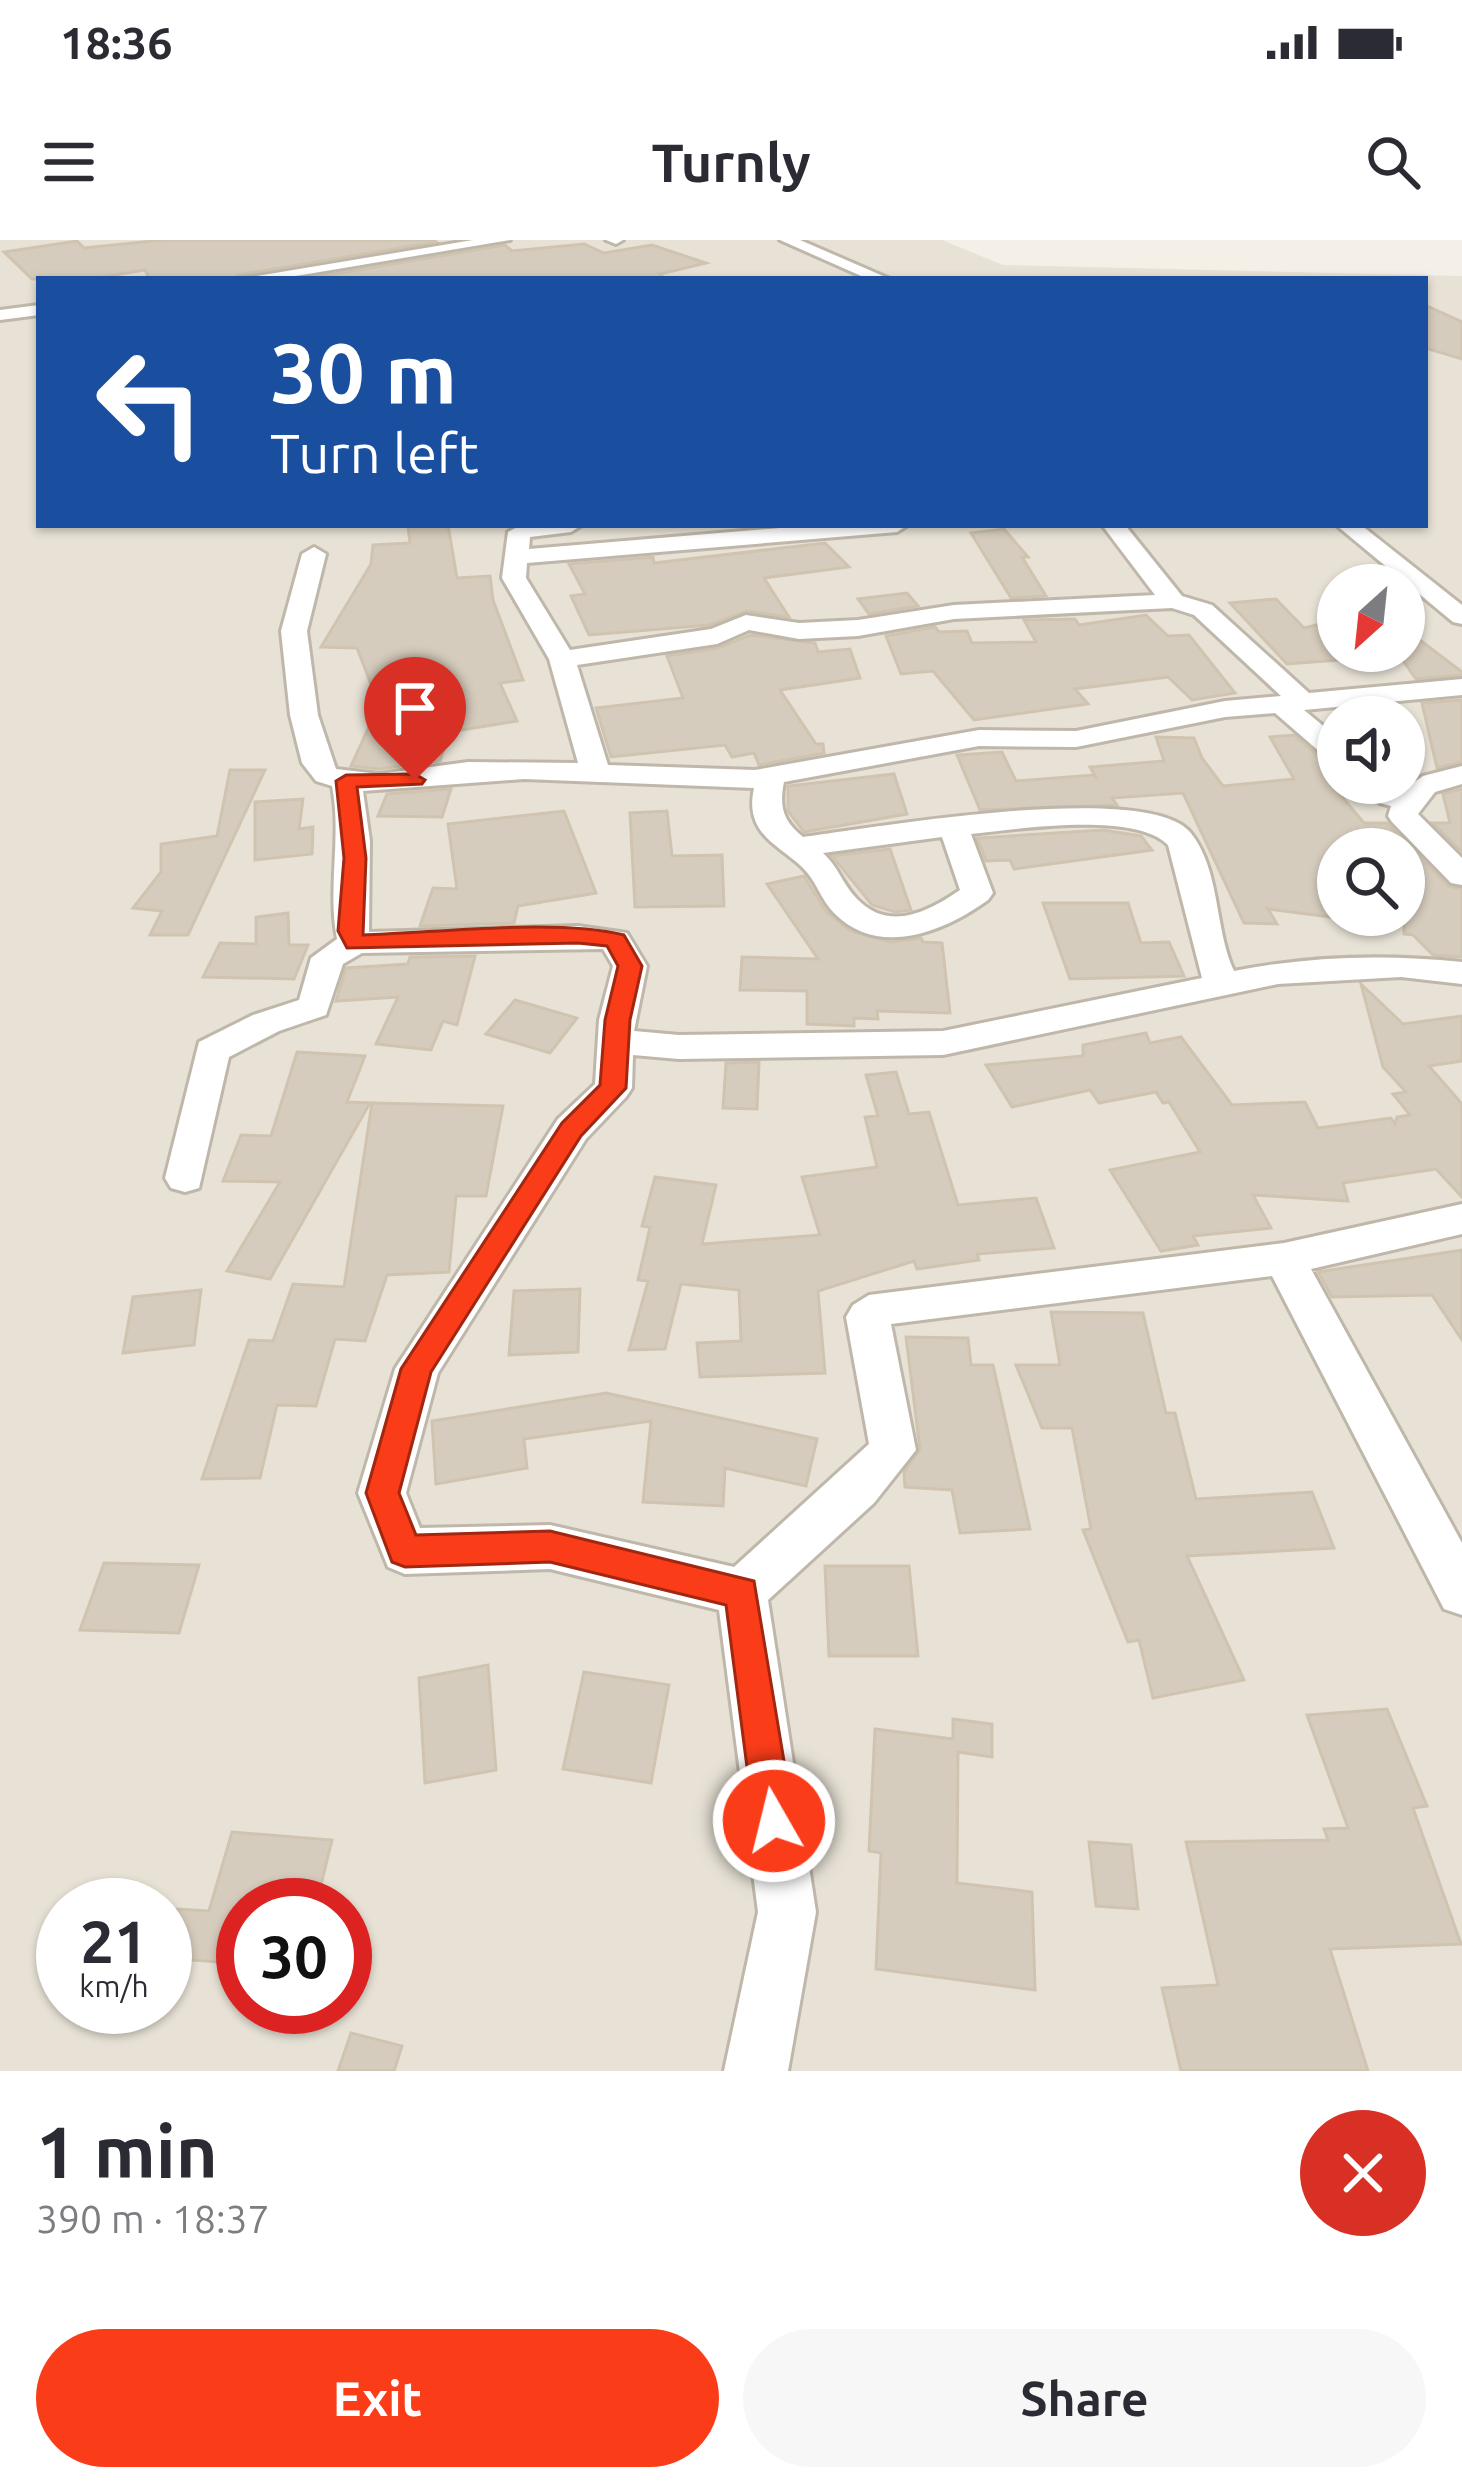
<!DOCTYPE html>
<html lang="en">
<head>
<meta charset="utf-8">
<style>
	body { margin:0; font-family:Ubuntu,sans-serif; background:#f7f7f7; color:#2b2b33; height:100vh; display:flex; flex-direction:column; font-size:45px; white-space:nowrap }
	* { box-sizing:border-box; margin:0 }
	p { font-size:39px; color:#7c7c81 }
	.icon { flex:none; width:66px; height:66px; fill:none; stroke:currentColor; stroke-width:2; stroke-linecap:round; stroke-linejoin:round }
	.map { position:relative; height:1831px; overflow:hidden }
	.details { display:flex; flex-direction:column; background:#fff; flex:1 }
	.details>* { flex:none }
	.guide { position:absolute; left:36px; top:36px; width:1392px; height:252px; border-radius:0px; box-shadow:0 3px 9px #0004; background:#1a4fa0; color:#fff; overflow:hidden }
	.needle { width:78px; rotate:207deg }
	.tools { position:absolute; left:1317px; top:324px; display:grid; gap:24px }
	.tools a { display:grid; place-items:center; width:108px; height:108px; border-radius:50%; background:#fff; box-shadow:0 3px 9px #0004; font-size:60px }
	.speed { position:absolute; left:36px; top:1638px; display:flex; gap:24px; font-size:60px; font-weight:700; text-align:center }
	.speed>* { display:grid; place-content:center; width:156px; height:156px; border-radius:50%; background:#fff; box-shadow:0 3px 9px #0004; line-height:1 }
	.speed small { font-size:30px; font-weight:400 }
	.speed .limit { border:18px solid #d22; background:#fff; color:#111 }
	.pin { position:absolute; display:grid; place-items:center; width:102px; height:102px; color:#fff; margin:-123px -51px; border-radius:50% 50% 50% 0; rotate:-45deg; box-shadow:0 0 12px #0007 }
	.pin .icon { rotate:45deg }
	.me { position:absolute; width:132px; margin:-66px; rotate:352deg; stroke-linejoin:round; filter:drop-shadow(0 0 9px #0008) }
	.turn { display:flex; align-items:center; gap:42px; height:252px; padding:0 36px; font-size:54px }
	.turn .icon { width:156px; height:156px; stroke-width:2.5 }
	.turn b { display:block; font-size:84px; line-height:102px }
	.round { display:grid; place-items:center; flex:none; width:126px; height:126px; border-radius:63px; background:#f7f7f7 }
	.head { display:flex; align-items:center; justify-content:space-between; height:204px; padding:0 36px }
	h1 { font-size:72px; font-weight:700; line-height:90px }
	.primary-button { display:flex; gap:24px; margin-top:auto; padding:24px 36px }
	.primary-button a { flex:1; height:138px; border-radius:72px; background:#fa3c19; color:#fff; font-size:48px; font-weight:700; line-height:138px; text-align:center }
	.primary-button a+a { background:#f7f7f7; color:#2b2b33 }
	.status { display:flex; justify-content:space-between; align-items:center; height:84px; padding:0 60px; background:#fff; direction:ltr }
	.status svg { height:33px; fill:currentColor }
	header { display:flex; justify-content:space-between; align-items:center; height:156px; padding:0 36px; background:#fff; font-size:54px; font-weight:700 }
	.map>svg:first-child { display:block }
</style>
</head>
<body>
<div class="status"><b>18:36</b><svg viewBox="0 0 49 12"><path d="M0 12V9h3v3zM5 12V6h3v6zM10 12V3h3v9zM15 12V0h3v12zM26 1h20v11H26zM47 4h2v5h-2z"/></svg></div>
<header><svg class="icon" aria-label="menu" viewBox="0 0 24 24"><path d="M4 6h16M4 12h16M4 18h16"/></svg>Turnly<svg class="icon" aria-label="search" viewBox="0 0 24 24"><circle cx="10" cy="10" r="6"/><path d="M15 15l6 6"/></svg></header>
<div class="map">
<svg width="1462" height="1831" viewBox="0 0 1462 1831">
	<rect width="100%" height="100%" fill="#f4f0e8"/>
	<!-- residential -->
	<path fill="#e8e2d6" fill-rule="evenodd" d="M0,0H942L1003,25L1462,36V1831H0ZM39,39H1425V285H39ZM1338,345H1404V411H1338ZM1338,477H1404V543H1338ZM1338,609H1404V675H1338ZM63,1665H165V1767H63ZM243,1665H345V1767H243Z"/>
	<!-- building -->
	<g fill="#d6ccbd" stroke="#d0c4b0" stroke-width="3">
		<polygon points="162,0 433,0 436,2 238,35 235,39 149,38 145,30 90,39 32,39 4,12 77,1 84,8"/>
		<polygon points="584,4 604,13 652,5 706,23 660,34 665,39 305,39 505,5 512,11"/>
		<polygon points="1425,65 1462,82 1462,119 1425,108"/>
		<polygon points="448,285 457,338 490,336 493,360 523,440 500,443 517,481 449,492 440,521 379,529 351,526 379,465 357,408 321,407 371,324 373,305 410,303 408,286"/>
		<polygon points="1004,289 1028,317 1022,317 1046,356 1011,358 971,293"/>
		<polygon points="825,303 849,327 764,338 789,377 747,371 710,385 589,395 571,356 585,354 569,324 653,317 654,323"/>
		<polygon points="907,353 918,366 869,374 858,359"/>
		<polygon points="1276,359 1304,388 1338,380 1338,420 1287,424 1230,363"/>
		<polygon points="1146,375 1168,396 1189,395 1235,453 1192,460 1168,437 1075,449 1088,464 974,480 933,431 901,434 886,396 935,387 939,392 967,391 972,403 1036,402 1024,380 1075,379 1079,385"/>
		<polygon points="1404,388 1462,432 1462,435 1416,439 1404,422"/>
		<polygon points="750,395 815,403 818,412 850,409 860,438 780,450 816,504 823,504 824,513 759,525 754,513 732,517 725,505 611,517 596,468 683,458 667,416 718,408"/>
		<polygon points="1462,460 1462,522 1437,528 1422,463"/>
		<polygon points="1294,495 1325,522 1338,526 1338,552 1364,583 1387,583 1448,646 1462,649 1462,717 1433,715 1413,695 1404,694 1404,609 1338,609 1338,678 1268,669 1277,684 1244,683 1183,553 1112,558 1117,565 980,570 957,515 1002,512 1016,541 1094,535 1097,539 1090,527 1164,521 1156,497 1194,498 1202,518 1223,546 1294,539 1270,497"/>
		<polygon points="230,530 265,530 188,695 150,695 162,671 133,668 161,632 161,604 217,596"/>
		<polygon points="894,534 907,574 804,592 788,571 788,546"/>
		<polygon points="451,549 442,577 378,576 387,554"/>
		<polygon points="1462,549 1462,612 1433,583 1450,583 1443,554"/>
		<polygon points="303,559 299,589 313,587 312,614 255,620 255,562"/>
		<polygon points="564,571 596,653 518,666 514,683 420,686 433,648 457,649 448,584"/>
		<polygon points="667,571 672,616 722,615 724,666 635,667 630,573"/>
		<polygon points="1103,590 1141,596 1152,610 1014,629 1010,620 986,621 977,598"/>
		<polygon points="890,609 911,670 895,672 872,665 832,616"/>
		<polygon points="804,636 826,671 850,691 891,702 921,698 923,702 942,703 950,773 877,771 878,779 854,778 854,786 807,784 807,751 740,750 742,717 818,719 767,644"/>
		<polygon points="1043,663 1128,663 1141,703 1169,702 1184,736 1070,739"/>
		<polygon points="288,673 289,705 308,705 294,739 203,737 220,703 256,704 256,677"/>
		<polygon points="475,716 457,785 443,781 431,810 376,804 398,757 336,761 346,728 408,724 410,717"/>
		<polygon points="1361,744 1403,784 1462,776 1462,821 1429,826 1462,864 1462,957 1436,929 1343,943 1348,961 1253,955 1271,988 1193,996 1198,1005 1161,1011 1110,930 1200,912 1169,862 1163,863 1156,852 1099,863 1090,850 1012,867 986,825 1083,816 1083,805 1146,793 1150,803 1181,797 1232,865 1305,862 1318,888 1391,878 1395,884 1397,877 1410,875 1393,854 1406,852 1383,827"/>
		<polygon points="515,760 577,778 550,813 486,794"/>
		<polygon points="297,812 365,816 347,862 370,863 270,1039 227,1031 280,942 223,941 241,895 271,896"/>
		<polygon points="759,822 757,869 723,868 726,823"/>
		<polygon points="896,832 909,874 929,872 958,965 1036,958 1054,1008 977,1014 979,1020 917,1029 914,1021 818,1051 825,1133 700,1137 697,1103 741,1101 739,1050 681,1044 665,1109 629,1110 648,1041 638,1040 650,987 642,986 655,937 716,945 702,1004 820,995 802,937 877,927 865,877 878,876 866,835"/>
		<polygon points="372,863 503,866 486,956 456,956 449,1032 387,1035 365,1101 335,1099 316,1166 277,1165 260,1238 202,1239 249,1100 273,1101 293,1044 344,1047"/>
		<polygon points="1462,1010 1462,1100 1432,1055 1332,1057 1318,1032"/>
		<polygon points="580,1049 578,1112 509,1115 514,1051"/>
		<polygon points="201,1050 194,1105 123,1113 133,1057"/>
		<polygon points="1051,1072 1143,1073 1166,1173 1175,1173 1196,1259 1312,1252 1334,1308 1187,1316 1244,1440 1153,1458 1139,1400 1128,1402 1083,1290 1091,1289 1072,1188 1042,1188 1016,1125 1060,1125"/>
		<polygon points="906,1097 968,1098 971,1125 993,1125 1030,1289 960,1293 952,1250 905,1247 904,1232 920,1209"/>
		<polygon points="606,1153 817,1199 806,1246 725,1228 723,1266 643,1262 651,1181 524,1199 527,1228 436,1244 432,1181"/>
		<polygon points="104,1323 199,1325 179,1393 80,1390"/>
		<polygon points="825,1326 909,1326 918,1416 829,1416"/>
		<polygon points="488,1425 496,1530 425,1543 419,1438"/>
		<polygon points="584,1432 669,1445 651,1543 563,1529"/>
		<polygon points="1387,1469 1427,1566 1413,1568 1461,1704 1330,1709 1368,1831 1181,1831 1162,1748 1218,1745 1186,1602 1328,1600 1324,1589 1348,1588 1307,1475"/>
		<polygon points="953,1479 992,1484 992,1517 958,1512 957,1643 1032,1652 1035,1750 876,1729 881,1613 869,1611 875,1489 953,1499"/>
		<polygon points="232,1592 332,1600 316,1665 243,1665 243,1724 165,1718 177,1669 209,1671"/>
		<polygon points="1089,1602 1131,1605 1138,1669 1096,1666"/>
		<polygon points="351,1793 402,1806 394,1831 338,1831"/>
	</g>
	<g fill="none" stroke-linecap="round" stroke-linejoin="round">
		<!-- street casing -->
		<g stroke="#bfb8aa" stroke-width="6">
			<g id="street">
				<polygon points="473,0 510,0 278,39 239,39"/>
				<polygon points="606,0 623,0 616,4"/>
				<polygon points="780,0 800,0 890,39 868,39"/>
				<polygon points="39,65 39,75 0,80 0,70"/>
				<path d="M521,285H582L571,292L530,297L529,309L816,285H908L897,292L527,323L526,338L570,410L711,389L746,375L799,383L858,380L954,365L1155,355L1102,285H1125L1182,356L1212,365L1309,453L1462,439V455L1304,470L1338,498V522L1328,519L1275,473L1225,477L1076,507L979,506L784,542C779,567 783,581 803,597C872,588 1146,540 1190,592C1221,630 1214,688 1234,731C1309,716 1386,714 1462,722V744L1401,737L1278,744L943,815L679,819L633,815L632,848L626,857L586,899L438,1133L406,1253L420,1288L550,1285L734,1327L869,1204L846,1077L853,1065L869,1055L1284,1003L1462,964V994L1311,1029L1462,1303V1375L1444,1369L1272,1036L891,1084L916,1210L874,1263L768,1360L816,1672L788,1831H724L758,1672L719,1370L550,1329L405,1334L388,1327L358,1253L395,1129L558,879L595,844L599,780L613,726L603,709L362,713L343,724L326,775L279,791L229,817L199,948L185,952L171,948L165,938L199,802L253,775L299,760L311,718L337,699C327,649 342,597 332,546L316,541L302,523L290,475L281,391L302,314L314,307L326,314L307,391L318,475L336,529L379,534L468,522L578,523L549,419L502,338L508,292ZM1172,368L1194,375L1281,456L1225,461L1076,491L979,490L755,530L608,525L577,425L717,404L749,390L799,399L858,396L954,379ZM524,539L754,548C744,593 777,604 802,627C816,640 821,660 834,673C879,719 945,691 988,660L993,653L971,594C1017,589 1135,571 1168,605L1202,738L943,791L679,795L634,791L647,726L627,693L578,686L369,692L370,601L363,551ZM942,597L960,650C928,672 889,692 857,659C843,645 838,626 823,613Z"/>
				<polygon points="1336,285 1361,285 1462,365 1462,384 1453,382"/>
				<polygon points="1462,526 1462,544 1435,552 1418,574 1462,618 1462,645 1451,643 1392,582 1388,576 1391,566 1380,563 1358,543 1391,543 1401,551 1423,536"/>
			</g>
		</g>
		<!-- street -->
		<use href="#street" fill="#fff" fill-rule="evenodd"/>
	</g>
	<!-- route -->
	<path fill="#fa3c19" stroke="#a22710" stroke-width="3" d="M415,534L425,540L422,544L357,547L366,618L363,695C436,693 556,678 624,695L642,726L630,780L626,848L581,896L431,1132L399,1253L416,1295L550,1291L754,1341L794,1581L788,1595L774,1601L760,1595L754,1581L726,1365L550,1322L405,1327L392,1322L366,1253L401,1129L562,883L600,845L605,780L618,726L607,706L578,703L347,708L338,691L344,618L336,541L346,535Z"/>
</svg>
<div class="tools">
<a><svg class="needle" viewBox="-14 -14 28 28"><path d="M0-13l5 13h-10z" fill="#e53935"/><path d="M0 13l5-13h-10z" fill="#7c7c81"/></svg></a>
<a><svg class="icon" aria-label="sound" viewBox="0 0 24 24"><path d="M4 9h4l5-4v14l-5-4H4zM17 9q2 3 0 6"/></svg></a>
<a><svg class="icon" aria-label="search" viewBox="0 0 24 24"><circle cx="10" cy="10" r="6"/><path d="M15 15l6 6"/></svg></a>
</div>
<div class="speed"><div>21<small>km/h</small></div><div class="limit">30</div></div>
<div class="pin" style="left:415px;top:540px;background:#d93025"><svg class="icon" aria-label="arrive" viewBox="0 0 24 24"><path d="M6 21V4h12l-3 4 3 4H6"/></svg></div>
<svg class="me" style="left:774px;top:1581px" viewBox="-20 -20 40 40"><circle r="17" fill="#fa3c19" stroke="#fff" stroke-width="3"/><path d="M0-11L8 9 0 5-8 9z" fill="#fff"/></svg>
<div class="guide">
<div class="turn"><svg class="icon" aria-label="left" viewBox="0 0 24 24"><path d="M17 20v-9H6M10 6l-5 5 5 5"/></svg><div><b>30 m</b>Turn left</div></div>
</div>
</div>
<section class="details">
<div class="head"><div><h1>1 min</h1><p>390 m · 18:37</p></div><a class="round" style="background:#d93025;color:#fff"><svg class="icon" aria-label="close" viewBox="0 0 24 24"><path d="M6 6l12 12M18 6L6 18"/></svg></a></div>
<div class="primary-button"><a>Exit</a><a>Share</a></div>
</section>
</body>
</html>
